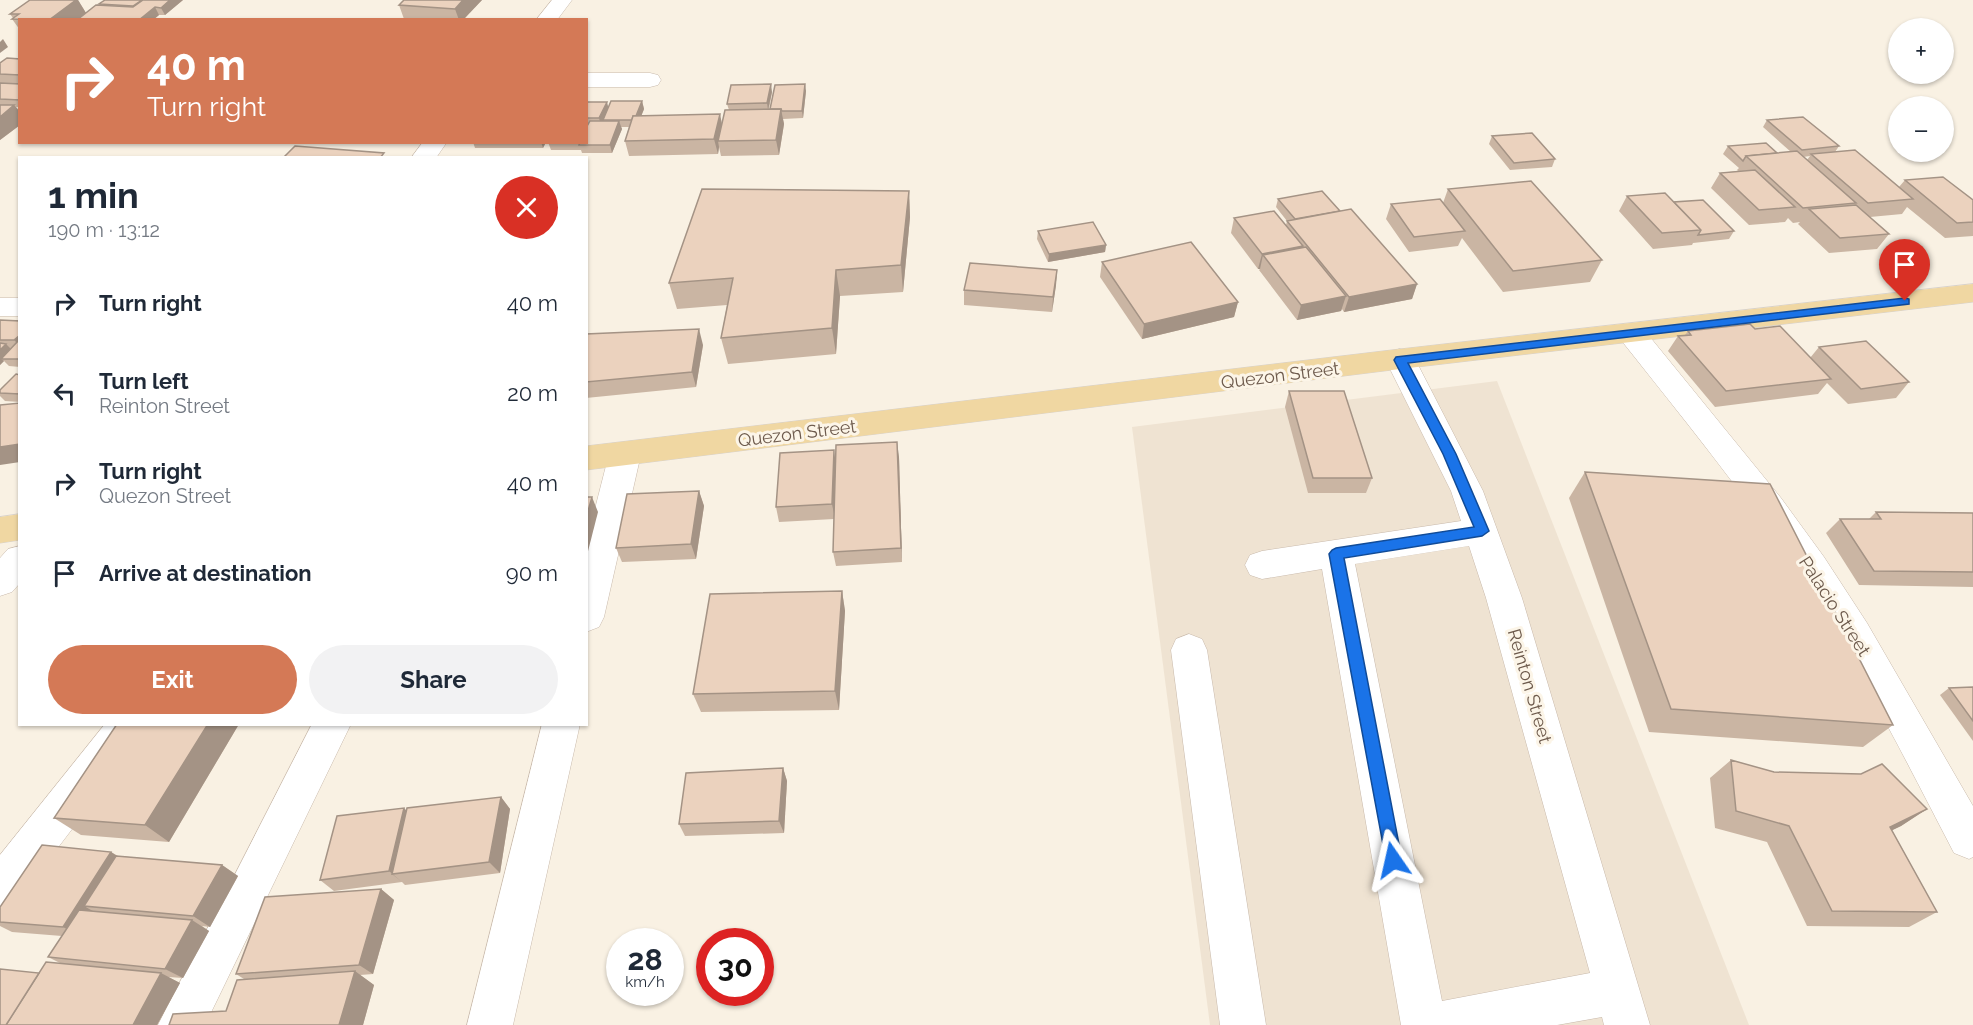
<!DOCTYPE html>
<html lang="en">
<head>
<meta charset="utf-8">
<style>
	body { margin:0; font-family:Raleway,sans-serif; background:#f2f2f3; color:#1f2937; height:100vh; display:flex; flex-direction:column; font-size:22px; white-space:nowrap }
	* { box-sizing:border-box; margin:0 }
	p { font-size:20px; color:#747a83 }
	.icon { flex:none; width:33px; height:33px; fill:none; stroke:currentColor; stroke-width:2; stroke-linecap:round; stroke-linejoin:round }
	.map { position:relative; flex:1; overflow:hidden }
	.drawer { position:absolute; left:18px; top:156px; width:570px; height:570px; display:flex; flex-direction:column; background:#fff; border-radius:0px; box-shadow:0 2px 4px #0004 }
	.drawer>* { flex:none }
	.guide { position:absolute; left:18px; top:18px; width:570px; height:126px; border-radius:0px; box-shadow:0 2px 4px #0004; background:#d47956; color:#fff; overflow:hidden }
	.fabs { position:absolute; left:1888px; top:18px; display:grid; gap:12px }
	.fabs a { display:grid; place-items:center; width:66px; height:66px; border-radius:50%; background:#fff; box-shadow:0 2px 4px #0004; font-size:30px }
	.speed { position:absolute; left:606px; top:928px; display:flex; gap:12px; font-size:30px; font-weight:700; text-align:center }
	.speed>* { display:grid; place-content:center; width:78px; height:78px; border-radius:50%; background:#fff; box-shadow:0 2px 4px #0004; line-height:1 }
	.speed small { font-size:15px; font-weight:400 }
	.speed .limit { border:9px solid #d22; background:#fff; color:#111 }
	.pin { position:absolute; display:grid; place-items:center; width:51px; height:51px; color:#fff; margin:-62px -26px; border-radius:50% 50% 50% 0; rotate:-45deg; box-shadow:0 0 6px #0007 }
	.pin .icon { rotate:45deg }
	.me { position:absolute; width:66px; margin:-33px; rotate:349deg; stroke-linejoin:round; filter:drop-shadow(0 0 4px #0008) }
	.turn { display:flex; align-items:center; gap:21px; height:126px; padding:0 30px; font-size:27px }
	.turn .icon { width:78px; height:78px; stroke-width:2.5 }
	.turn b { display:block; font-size:42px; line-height:51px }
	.round { display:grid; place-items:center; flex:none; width:63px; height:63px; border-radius:32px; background:#f2f2f3 }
	.overview { display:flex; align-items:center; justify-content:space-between; height:102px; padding:0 30px }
	h1 { font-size:36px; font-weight:700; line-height:45px }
	.button { display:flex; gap:12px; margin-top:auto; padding:12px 30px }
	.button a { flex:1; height:69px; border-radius:36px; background:#d47956; color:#fff; font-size:24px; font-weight:700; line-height:69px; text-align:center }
	.button a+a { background:#f2f2f3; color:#1f2937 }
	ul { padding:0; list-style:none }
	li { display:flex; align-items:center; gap:18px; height:90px; padding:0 30px }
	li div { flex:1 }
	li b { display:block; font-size:22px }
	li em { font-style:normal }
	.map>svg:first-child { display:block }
</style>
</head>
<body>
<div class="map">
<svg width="1973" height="1025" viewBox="0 0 1973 1025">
	<rect width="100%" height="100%" fill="#f9f1e3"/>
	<!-- residential -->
	<polygon fill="#efe3d2" points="1497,381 1749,1025 1210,1025 1132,427"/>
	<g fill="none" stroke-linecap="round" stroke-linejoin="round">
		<!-- minor casing -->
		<g stroke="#c8b9ab" stroke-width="1">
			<g id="minor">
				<polygon points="552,0 572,0 557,20 536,20"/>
				<polygon points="586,73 650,73 658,75 661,80 658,85 650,87 586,87"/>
				<polygon points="423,142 447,142 436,158 411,158"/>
				<rect x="0" y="298" width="20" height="18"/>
				<path d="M1631,324L1641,326L1781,498L1824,557L1867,623L1973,806V857L1969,859L1954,853C1905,759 1858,664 1799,575C1744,493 1682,417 1621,340L1617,333L1621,326Z"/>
				<path d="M1400,349L1410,352L1415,359L1483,491L1522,598L1650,1025H1604L1602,1017L1557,1025H1401L1322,569L1262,579L1250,575L1245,565L1250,555L1262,551L1461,521L1451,491L1385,359L1390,352ZM1469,546L1486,598L1590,973L1442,1001L1355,564Z"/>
				<polygon points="625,442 636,446 641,454 604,617 599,627 586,632 586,544 609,454 614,446"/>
				<polygon points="20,546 20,583 12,592 0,596 0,558 8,549"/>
				<polygon points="1189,634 1202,639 1207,650 1266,1025 1220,1025 1171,650 1176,639"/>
				<polygon points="105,724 148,724 143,736 15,904 0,910 0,855"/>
				<polygon points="312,724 351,724 205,1025 158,1025"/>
				<polygon points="542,724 580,724 513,1025 467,1025"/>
			</g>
		</g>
		<!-- major casing -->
		<g stroke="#d6d1cd" stroke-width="1">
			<g id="major">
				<polygon points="1973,284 1973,302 1400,369 586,470 586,446 1400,349"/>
				<polygon points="20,514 20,540 0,543 0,517"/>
			</g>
		</g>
		<!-- minor -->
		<use href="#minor" fill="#fff" fill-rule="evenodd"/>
		<!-- major -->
		<use href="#major" fill="#f0d7a2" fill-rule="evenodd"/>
	</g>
	<!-- wall -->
	<g fill="#cab5a3" fill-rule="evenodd">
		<polygon points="30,0 78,0 86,13 100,6 99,4 183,0 165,15 159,15 153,20 20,20 20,30 12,19 13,18 10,14"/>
		<polygon points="404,0 482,0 463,20 404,19 399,5"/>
		<polygon points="20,59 20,107 16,107 20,112 20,125 0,140 0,63"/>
		<polygon points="806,91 803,118 783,119 784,124 779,155 721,156 719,147 718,154 629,156 625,141 629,127 621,127 622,129 612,153 582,153 581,150 551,150 548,142 586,142 586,102 608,108 642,101 644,109 641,116 722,124 729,110 727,104 772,92 769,109 770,109"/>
		<path d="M1767,120L1839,146L1835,152L1899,187L1905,180L1973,200V236L1945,238L1907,207L1902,214L1870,217L1889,234L1877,249L1829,253L1798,224L1800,222L1793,223L1788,218L1785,222L1749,225L1711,188L1720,173L1738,171L1737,170L1739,168L1723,154L1728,146L1777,153L1791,152L1763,127ZM1810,156L1807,160L1803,157Z"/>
		<polygon points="1492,136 1555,159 1552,167 1510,170 1489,144"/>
		<polygon points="473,142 546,142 543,148 475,148"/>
		<polygon points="1448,189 1602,260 1590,282 1503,292 1462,238 1458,246 1409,252 1386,219 1391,204 1443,203"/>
		<polygon points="909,191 910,217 903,292 840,296 836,354 728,364 721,338 727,305 677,309 669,283"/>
		<polygon points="1627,196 1734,231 1729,239 1693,243 1692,245 1653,249 1619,211"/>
		<polygon points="1278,199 1340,211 1417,284 1412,299 1344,312 1342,309 1341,311 1297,320 1259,270 1260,269 1258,269 1231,233 1234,218 1286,225 1287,221 1276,207"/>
		<polygon points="1038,231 1106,245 1105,252 1048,262 1037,239"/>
		<polygon points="1102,262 1238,302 1234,317 1142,339 1100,277"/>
		<polygon points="1057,270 1056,285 1052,312 964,305 964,290"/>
		<polygon points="0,320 20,321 20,367 9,366 4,361 0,365"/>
		<polygon points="1755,329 1810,358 1819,347 1909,382 1896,398 1848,404 1827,383 1818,394 1715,407 1668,351 1678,336 1685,335 1688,331"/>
		<polygon points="586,334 703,345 696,387 586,398"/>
		<polygon points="20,375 20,402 5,401 0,396 0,390"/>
		<polygon points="1289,391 1372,478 1366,493 1308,493 1285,407"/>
		<polygon points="899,457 902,562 836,566 833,552 834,519 779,522 776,507 835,462"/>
		<polygon points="1585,472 1893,725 1863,747 1649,732 1569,498"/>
		<polygon points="699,491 704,506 696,559 622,562 616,548"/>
		<polygon points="1876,512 1973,513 1973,587 1859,585 1826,533 1840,519 1869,519"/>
		<polygon points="842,591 845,611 839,710 701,712 693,694"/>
		<polygon points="1973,687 1973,741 1940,695 1949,688"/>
		<polygon points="117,724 239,724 169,842 81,835 54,818"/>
		<polygon points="1731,760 1774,772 1927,809 1901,826 1892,830 1937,912 1909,927 1807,926 1767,842 1715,828 1710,778"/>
		<polygon points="783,768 787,781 784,833 685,836 679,824"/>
		<polygon points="501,797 510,809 500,873 405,885 402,882 334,891 320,880 404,808 407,812"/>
		<polygon points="111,852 118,856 222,865 238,876 210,927 202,926 209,931 183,978 168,977 180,983 157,1025 0,1025 39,973 60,963 48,957 62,936 12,932 0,926 0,907"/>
		<polygon points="381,889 394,900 373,974 360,975 374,985 363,1025 169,1025 226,1011 244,979 236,974"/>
	</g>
	<!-- shaded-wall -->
	<g fill="#a49385">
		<polygon points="76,0 78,0 86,13 77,20 49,20"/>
		<polygon points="170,0 183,0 165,15 161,8"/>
		<polygon points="463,0 482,0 463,20 459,20 455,9"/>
		<polygon points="155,7 159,15 153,20 139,20"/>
		<polygon points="3,39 8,47 0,53 0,42"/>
		<polygon points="771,84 772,92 768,110 767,103"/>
		<polygon points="805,84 806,91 803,118 802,111"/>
		<polygon points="642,101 644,109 637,127 635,120"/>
		<polygon points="607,102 609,110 601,126 599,118"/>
		<polygon points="14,105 20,112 20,125 0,140 0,117"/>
		<polygon points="781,109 784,124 779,155 776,140"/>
		<polygon points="720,114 723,129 718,141 719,147 718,154 714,139"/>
		<polygon points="619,121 622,129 612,153 610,145"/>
		<polygon points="541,142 546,142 543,148"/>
		<polygon points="909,191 910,217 903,292 901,265"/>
		<polygon points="1106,245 1105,252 1048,262 1049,254"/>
		<polygon points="1303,246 1299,261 1263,255 1260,269 1258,269 1262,254"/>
		<polygon points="836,270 840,296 836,354 832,328"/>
		<polygon points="1057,270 1056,285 1052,312 1053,297"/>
		<polygon points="1417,284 1412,299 1344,312 1349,297"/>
		<polygon points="1346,296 1341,311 1297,320 1301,305"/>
		<polygon points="1238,302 1234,317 1142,339 1144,324"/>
		<polygon points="699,329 703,345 696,387 692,372"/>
		<polygon points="20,335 20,346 14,340"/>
		<polygon points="6,344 14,352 1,359 4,361 0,365 0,350"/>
		<polygon points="897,442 899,457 902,562 901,548"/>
		<polygon points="20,444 20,462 0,465 0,447"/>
		<polygon points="834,450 836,465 835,519 832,504"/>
		<polygon points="699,491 704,506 696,559 691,544"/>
		<polygon points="592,497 598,512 586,559 586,518"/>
		<polygon points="842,591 845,611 839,710 835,691"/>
		<polygon points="208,724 239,724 169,842 145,825"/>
		<polygon points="783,768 787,781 784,833 779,821"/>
		<polygon points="501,797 510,809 500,873 489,862"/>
		<polygon points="404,808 415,820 392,874 402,882 389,871"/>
		<polygon points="1927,809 1901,826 1864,844 1890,827"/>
		<polygon points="111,852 129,864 84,906 98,914 83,938 63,927"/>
		<polygon points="222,865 238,876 210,927 193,916"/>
		<polygon points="381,889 394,900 373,974 359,965"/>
		<polygon points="192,920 209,931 183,978 165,969"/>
		<polygon points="355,971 374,985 363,1025 339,1025"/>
		<polygon points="161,973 180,983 157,1025 133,1025"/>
	</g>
	<!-- building -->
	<g fill="#ebd2be" stroke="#a49385" stroke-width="1.5">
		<polygon points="30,0 76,0 49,20 12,19 19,14 10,14"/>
		<polygon points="105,0 142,0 133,6 99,4"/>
		<polygon points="143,0 170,0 161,8 155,7 139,20 77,20 96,5 133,7"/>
		<polygon points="404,0 463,0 455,9 399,5"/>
		<polygon points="7,58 20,59 20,75 0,74 0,63"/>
		<polygon points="0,83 20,84 20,100 0,99"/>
		<polygon points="771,84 767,103 727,104 731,85"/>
		<polygon points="805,84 802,111 782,111 781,109 770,109 775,85"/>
		<polygon points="611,101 642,101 636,116 633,116 632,120 603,120"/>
		<polygon points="586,102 607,102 599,118 586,118"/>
		<polygon points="0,105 14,105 0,117"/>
		<polygon points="781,109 776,140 718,141 725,110"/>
		<polygon points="720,114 714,139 625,141 633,116"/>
		<polygon points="1803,117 1839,146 1802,150 1767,120"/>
		<polygon points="590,121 619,121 610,145 579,145 580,142 586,142 586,128"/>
		<polygon points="1532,133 1555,159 1514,163 1492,136"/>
		<polygon points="1766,143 1777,153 1746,156 1743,161 1728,146"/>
		<polygon points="295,146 384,153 380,158 283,158"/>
		<polygon points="1855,150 1913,199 1868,203 1811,154"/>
		<polygon points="1797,151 1856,203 1803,208 1746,156"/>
		<polygon points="1755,170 1795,207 1759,210 1720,173"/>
		<polygon points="1943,177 1973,200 1973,222 1957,223 1905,180"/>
		<polygon points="1531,181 1602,260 1513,271 1448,189"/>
		<polygon points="702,189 909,191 901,265 836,270 832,328 721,338 733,278 669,283"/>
		<polygon points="1322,191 1340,211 1295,219 1278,199"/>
		<polygon points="1665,193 1701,230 1662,233 1627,196"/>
		<polygon points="1440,199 1465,231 1414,237 1391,204"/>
		<polygon points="1703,200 1734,231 1698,235 1701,230 1674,202"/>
		<polygon points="1856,205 1889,234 1840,238 1809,209"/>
		<polygon points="1351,209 1417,284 1349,297 1287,221"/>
		<polygon points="1274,211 1303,246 1262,254 1234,218"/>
		<polygon points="1093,222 1106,245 1049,254 1038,231"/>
		<polygon points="1191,242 1238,302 1144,324 1102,262"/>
		<polygon points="1306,247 1346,296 1301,305 1263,255"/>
		<polygon points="970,263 1057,270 1053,297 964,290"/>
		<polygon points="0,320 20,321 20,335 14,340 0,340"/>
		<polygon points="1750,324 1755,329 1780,326 1831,379 1726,391 1678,336 1691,335 1688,331"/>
		<polygon points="699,329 692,372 586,382 586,334"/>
		<polygon points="20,339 20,359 1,359"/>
		<polygon points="1866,341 1909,382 1861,389 1819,347"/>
		<polygon points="0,343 6,344 0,350"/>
		<polygon points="16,374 20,375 20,394 0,393 0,390"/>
		<polygon points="1289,391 1344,391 1372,478 1313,478"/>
		<polygon points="20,403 20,444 0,447 0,405"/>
		<polygon points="897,442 901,548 833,552 836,445"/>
		<polygon points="834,450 832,504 776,507 780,453"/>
		<polygon points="1585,472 1770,484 1893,725 1671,709"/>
		<polygon points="699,491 691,544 616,548 627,494"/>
		<polygon points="586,497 592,497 586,518"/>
		<polygon points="1876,512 1973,513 1973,572 1874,571 1840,519 1881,519"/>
		<polygon points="842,591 835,691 693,694 710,594"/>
		<polygon points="1973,687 1973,721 1949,688"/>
		<polygon points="117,724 208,724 145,825 54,818"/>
		<polygon points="1731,760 1774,772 1861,774 1882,764 1927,809 1890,827 1937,912 1832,911 1789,826 1736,811"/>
		<polygon points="783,768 779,821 679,824 686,773"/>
		<polygon points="501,797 489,862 392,874 407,808"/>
		<polygon points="404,808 389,871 320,880 337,816"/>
		<polygon points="42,845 111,852 63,927 0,922 0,907"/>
		<polygon points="116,856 222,865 193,916 84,906"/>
		<polygon points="381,889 359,965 236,974 265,897"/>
		<polygon points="79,910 192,920 165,969 48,957"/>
		<polygon points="46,962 161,973 133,1025 6,1025"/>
		<polygon points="0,969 39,973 6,1025 0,1025"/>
		<polygon points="355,971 339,1025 169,1025 173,1014 226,1011 237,980"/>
	</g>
	<!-- route -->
	<polygon fill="#1a73e8" stroke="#114b97" stroke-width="1.5" points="1905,298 1909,299 1909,304 1408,363 1456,454 1489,531 1482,536 1344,558 1402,860 1399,866 1393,869 1387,866 1329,554 1332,550 1336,548 1474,527 1443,454 1394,360 1396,357"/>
	<g text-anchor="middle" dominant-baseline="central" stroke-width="6" stroke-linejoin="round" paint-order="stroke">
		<!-- street labels -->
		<g font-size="18" fill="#6d5a4c" stroke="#fcf5e8">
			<text transform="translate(1280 375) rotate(-7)">Quezon Street</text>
			<text transform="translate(797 433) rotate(-7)">Quezon Street</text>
			<text transform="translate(1835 606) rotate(57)">Palacio Street</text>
			<text transform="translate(1530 686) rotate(74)">Reinton Street</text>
		</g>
	</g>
</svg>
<div class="fabs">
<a>+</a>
<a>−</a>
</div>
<div class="speed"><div>28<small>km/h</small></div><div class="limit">30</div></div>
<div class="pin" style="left:1905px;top:301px;background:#d93025"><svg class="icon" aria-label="arrive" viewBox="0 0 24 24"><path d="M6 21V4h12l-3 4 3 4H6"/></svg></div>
<svg class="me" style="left:1393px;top:860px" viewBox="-20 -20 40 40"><path d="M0-17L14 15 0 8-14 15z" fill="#1a73e8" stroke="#fff" stroke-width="4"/></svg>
<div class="guide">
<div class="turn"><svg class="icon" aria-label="right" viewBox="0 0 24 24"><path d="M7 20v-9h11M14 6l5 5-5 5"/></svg><div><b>40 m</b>Turn right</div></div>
</div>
<section class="drawer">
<div class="overview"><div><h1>1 min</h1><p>190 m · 13:12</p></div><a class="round" style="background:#d93025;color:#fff"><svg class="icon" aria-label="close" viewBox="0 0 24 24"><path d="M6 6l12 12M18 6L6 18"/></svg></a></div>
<ul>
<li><svg class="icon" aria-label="right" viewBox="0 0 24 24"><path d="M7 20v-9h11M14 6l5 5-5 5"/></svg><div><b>Turn right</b></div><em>40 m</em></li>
<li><svg class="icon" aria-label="left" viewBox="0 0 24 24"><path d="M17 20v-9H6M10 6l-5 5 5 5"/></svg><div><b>Turn left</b><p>Reinton Street</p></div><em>20 m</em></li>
<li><svg class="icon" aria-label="right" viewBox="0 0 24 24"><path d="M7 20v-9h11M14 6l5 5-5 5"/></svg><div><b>Turn right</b><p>Quezon Street</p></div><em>40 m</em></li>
<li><svg class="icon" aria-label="arrive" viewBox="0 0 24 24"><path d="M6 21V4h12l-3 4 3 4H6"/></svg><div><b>Arrive at destination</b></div><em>90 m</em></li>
</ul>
<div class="button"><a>Exit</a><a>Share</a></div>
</section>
</div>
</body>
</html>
